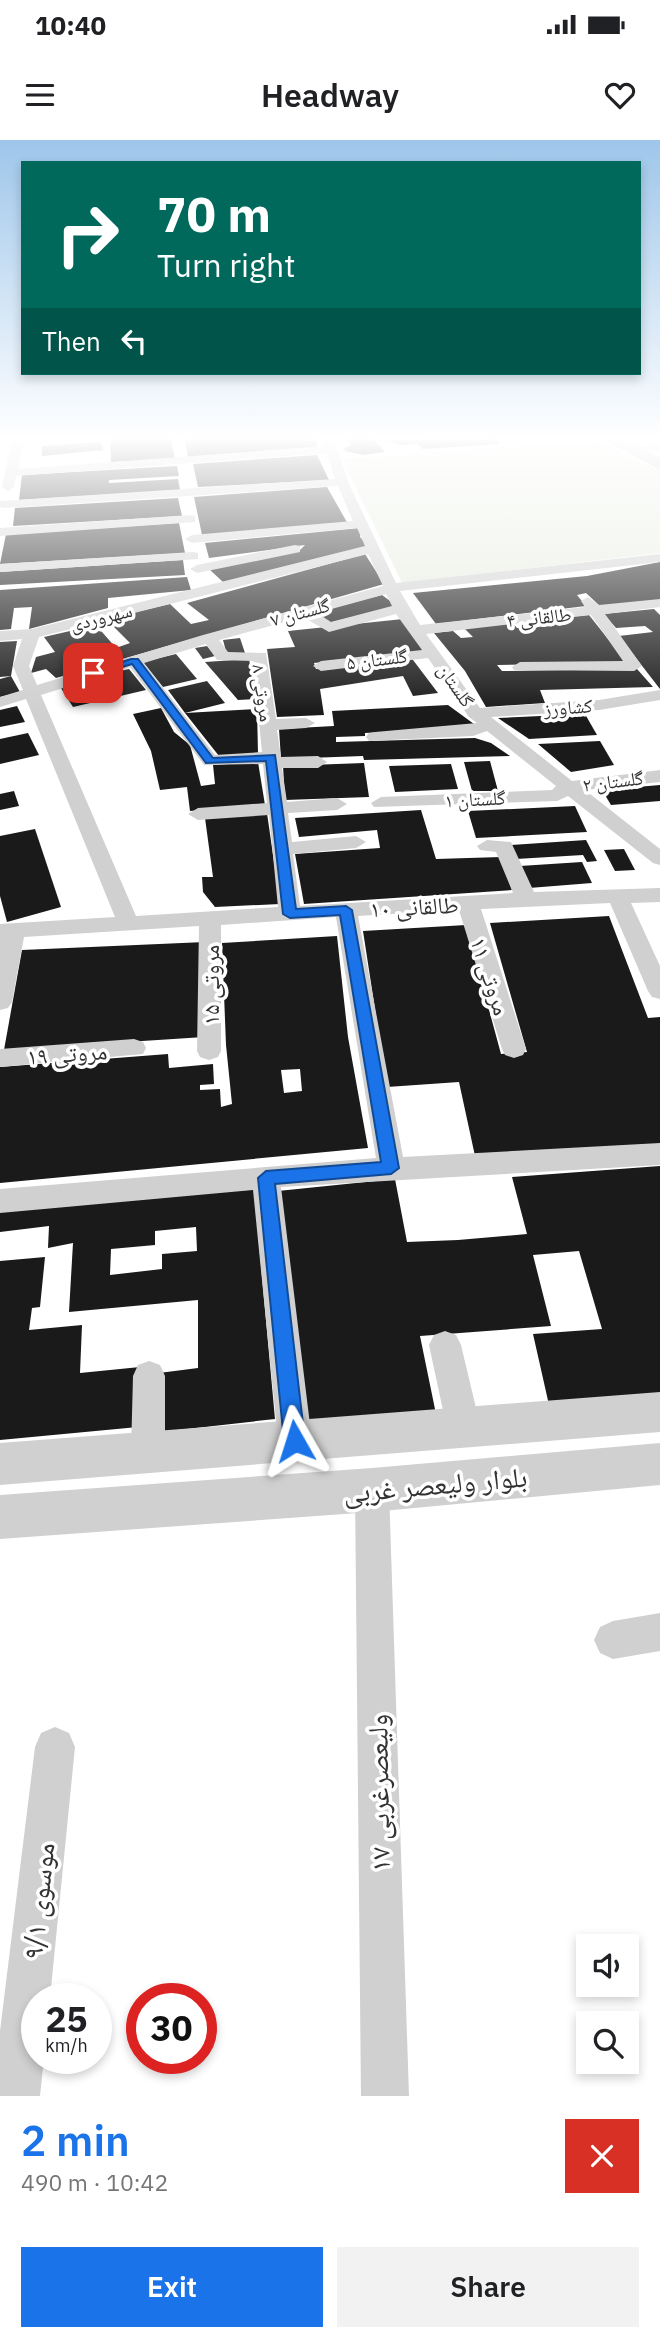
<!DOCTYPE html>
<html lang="en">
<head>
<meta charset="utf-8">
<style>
	body { margin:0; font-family:"IBM Plex Sans","Noto Naskh Arabic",sans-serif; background:#f2f2f2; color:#202124; height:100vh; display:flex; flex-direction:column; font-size:26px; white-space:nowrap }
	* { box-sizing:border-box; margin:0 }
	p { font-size:23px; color:#757577 }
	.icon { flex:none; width:38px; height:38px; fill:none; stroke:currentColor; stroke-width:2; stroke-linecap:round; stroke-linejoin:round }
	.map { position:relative; height:1956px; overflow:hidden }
	.drawer { display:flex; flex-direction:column; background:#fff; flex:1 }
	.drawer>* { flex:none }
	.banner { position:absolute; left:21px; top:21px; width:620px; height:214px; border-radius:0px; box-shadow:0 4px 10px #0003; background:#00695c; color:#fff; overflow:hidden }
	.buttons { position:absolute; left:576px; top:1794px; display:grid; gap:14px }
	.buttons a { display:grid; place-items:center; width:63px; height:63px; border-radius:0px; background:#fff; box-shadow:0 4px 10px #0003; font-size:35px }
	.speed { position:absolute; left:21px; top:1843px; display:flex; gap:14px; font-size:35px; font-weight:700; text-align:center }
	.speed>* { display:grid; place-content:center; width:91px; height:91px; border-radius:50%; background:#fff; box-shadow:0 4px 10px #0003; line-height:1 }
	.speed small { font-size:18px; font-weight:400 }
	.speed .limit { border:10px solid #d22; background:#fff; color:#111 }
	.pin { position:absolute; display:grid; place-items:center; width:60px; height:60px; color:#fff; margin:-30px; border-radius:14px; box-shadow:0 4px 10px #0006 }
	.me { position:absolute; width:77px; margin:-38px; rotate:354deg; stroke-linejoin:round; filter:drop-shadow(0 0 5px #0008) }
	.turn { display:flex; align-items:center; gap:24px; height:147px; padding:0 21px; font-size:32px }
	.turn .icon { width:91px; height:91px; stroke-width:2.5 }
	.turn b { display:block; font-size:49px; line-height:60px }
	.then { display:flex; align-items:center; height:66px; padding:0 21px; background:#0003; gap:14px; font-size:26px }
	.round { display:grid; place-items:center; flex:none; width:74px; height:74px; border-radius:0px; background:#f2f2f2 }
	.headline { display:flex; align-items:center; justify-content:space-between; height:119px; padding:0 21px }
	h1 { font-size:42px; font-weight:600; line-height:52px; color:#1a73e8 }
	.button { display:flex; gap:14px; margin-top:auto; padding:14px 21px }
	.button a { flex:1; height:80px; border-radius:0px; background:#1a73e8; color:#fff; font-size:28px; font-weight:600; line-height:80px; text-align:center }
	.button a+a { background:#f2f2f2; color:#202124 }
	.status { display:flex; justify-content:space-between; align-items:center; height:49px; padding:0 35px; background:#fff; direction:ltr }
	.status svg { height:19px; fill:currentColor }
	header { display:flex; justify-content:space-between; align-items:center; height:91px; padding:0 21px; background:#fff; font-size:32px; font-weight:600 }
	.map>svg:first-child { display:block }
</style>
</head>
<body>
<div class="status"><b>10:40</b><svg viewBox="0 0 49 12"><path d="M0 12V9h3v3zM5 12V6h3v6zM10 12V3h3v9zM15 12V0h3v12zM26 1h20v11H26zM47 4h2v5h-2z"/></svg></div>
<header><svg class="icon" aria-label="menu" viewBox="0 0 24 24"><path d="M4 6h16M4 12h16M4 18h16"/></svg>Headway<svg class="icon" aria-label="heart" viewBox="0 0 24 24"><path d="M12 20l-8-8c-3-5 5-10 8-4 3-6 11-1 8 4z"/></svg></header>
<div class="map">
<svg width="660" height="1956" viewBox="0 0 660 1956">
	<rect width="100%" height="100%" fill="#fff"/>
	<!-- green -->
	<polygon fill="#e6ecdf" points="597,300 660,331 660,413 402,443 342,319"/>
	<!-- building -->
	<g fill="#1a1a1a" fill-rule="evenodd">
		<polygon points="110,299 171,299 175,319 111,322"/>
		<polygon points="185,299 315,299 319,309 188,317"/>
		<polygon points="347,299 373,299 385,312 363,315 345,311 344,308 351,305"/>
		<polygon points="496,299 500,304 423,309 418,304 400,305 385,300"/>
		<polygon points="101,302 103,310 42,316 42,306"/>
		<polygon points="317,315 329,340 198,347 193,324"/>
		<polygon points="177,326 179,336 109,340 109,343 178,339 180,350 19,360 22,335"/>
		<polygon points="327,347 348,384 202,395 194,357"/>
		<polygon points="178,358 182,376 13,386 15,368"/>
		<polygon points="179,383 185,413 0,424 6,394"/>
		<polygon points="360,388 360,397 372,409 223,442 209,429 300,410 305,405 209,418 205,403"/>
		<polygon points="365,414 384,444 56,538 46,529 31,533 36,517 55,512 44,497 96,485 116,508 130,503 106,479 170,464 191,484 209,480 187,463"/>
		<polygon points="183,420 185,435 0,445 0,432"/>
		<polygon points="660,422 660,460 601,467 586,453 577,455 586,466 436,484 413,453 587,436"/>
		<polygon points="187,437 191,450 108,458 108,468 29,489 32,467 14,468 11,489 0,490 0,450"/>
		<polygon points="382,455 397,466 328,483 313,473"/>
		<polygon points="654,469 660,475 660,549 619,496 653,492 645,486 616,488 604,474"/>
		<polygon points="589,475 627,523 497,525 502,531 637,529 653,547 540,550 545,563 486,567 465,531 434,493 453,491 461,498 473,497 463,487 512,482 517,488 540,487 537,480"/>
		<polygon points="403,479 425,511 314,523 316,529 410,516 438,553 413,556 403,536 320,549 324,575 277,577 267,509 295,507 288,491"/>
		<polygon points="240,498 245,513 227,515 223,500"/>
		<polygon points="17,501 11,536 20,552 0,557 0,539 11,536 0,537 0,502"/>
		<polygon points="207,506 215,516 203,519 195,508"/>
		<polygon points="176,514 197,539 163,547 143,522"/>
		<polygon points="249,519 256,559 238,560 205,522"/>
		<polygon points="129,529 146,550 73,567 59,545"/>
		<polygon points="207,541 225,563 185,573 168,550"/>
		<polygon points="448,565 474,584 463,588 365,593 365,596 336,597 336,602 475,598 491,603 510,616 364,620 363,616 281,619 279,589 334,586 332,571"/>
		<polygon points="17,566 25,582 0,587 0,570"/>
		<polygon points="161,568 174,592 190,605 201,646 215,644 213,625 258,622 265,665 190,671 187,647 160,650 151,611 133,574"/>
		<polygon points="257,569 258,614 219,616 185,573"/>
		<polygon points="585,574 597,595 529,599 498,578"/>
		<polygon points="28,593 39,615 0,624 0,599"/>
		<polygon points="600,601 614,625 571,632 538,604"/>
		<polygon points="490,621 498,651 472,651 464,622"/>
		<polygon points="364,623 369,657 285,660 283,626"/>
		<polygon points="451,624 458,649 395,652 389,626"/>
		<polygon points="660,645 660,661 611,665 602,650"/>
		<polygon points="14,651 19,666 0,670 0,654"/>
		<polygon points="575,666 587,692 476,698 468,671"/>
		<polygon points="421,670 436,719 501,717 512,750 304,764 295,714 380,708 377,690 299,697 295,678"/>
		<polygon points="267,673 280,764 215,767 203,752 202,737 213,737 205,678"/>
		<polygon points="35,689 61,767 7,782 0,756 0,696"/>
		<polygon points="586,700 597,721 587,722 583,715 516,719 511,705"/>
		<polygon points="624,709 635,730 615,731 604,710"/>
		<polygon points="582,722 592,743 529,748 520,726"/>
		<polygon points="609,776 648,878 660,877 660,1004 475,1016 459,942 387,947 363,791 466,785 501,914 527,912 490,783"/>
		<path d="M337,796L348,897L368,1008L0,1043V927L168,914L169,928L213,924L214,944L200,945V950L220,949L221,967L232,964L226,905L222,803ZM300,929L302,951L284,953L281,930Z"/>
		<polygon points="205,802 204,897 4,910 22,810"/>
		<polygon points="660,1026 660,1259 549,1265 533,1194 602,1189 579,1111 533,1115 551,1186 420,1196 436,1274 307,1289 278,1051 395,1039 407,1102 458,1100 527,1094 512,1037"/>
		<path d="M254,1049L275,1279L160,1292L159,1233L198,1228V1160L69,1172L73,1103L48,1108L49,1086L0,1092V1069ZM196,1087L197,1111L162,1114V1129L110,1135L111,1109L155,1105V1091Z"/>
		<polygon points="45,1117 40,1167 32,1168 29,1190 82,1185 80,1233 140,1227 138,1287 0,1300 0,1121"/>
	</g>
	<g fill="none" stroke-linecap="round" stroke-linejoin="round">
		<!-- minor -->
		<g fill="#d0d0d0" fill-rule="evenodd">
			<path d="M323,299H334L348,342L396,443L660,414V422L400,451L420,485L585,467L581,461L588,457L599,465L660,459V467L605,474L642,526L634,531L514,530L512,527L520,522L623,521L591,475L426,494L480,568L599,560L660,550V560L599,570L491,577L572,641L660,630V642L585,650L660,709V725L653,723L568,656L557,661L374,667L371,663L381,657L552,650L556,646L487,591L473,596L369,601L366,597L369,593L375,592L477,583L469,577L428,518L321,531L313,526L321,521L422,510L396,474L329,492L303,477L219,500L228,512L266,513L276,579L306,578L315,583L306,588L277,590L281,617L318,616L327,622L318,628H282L287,662L337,658L347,664L337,670L288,673L292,702L356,696L366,702L356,708L293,714L300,766L513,753L496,712L480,710L477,706L487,700L511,702L534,752L660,748V762L631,763L660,826V859L652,857L648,851L610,763L481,769L526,909L523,915L514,918L505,915L502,909L459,770L358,776L403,1017L660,1003V1025L281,1047L312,1301L307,1313L295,1318L283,1313L278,1301L253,1050L0,1073V1049L376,1018L336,777L221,785V911L218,917L209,920L200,917L197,911L199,786L24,797L12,862L8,868L0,870V784L115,777L26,559L0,567V557L23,550L13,526L22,499L0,501V491L32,489L365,406L357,388L192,403L185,399L192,395L353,381L338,346L4,368L0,367V361L335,339L327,313L16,336L14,347L8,351L2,347L11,304L17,301L23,304L18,329L325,306ZM368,414L383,446L203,495L37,545L29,526L39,497ZM386,454L392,466L331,482L317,473ZM206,504L217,520L253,521L262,612L215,615L144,523ZM130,527L204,625L263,624L267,663L198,668L188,674L198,680L269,675L278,767L136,776L41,555Z"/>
			<polygon points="643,305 660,305 660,311 639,310 637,308"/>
			<polygon points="190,375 195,376 195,382 0,396 0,388"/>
			<polygon points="295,405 300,406 300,412 197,433 190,429 197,425"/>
			<polygon points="193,412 198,413 198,419 0,432 0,424"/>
			<polygon points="134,899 143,902 146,908 143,914 0,927 0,909"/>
			<polygon points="445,1191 456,1195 461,1205 481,1289 476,1301 464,1305 452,1301 447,1289 429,1205 434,1195"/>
			<polygon points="149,1221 160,1225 165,1236 165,1312 160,1324 148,1329 136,1324 131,1312 133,1236 138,1225"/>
			<polygon points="372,1333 384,1338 389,1350 409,1956 361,1956 355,1350 360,1338"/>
			<polygon points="660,1473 660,1511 613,1519 600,1513 594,1500 600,1487 613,1481"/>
			<polygon points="55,1587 69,1593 75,1607 50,1858 37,1858 37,1918 44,1918 40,1956 0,1956 0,1891 35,1607 41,1593"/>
		</g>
		<!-- tertiary -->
		<g fill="#d0d0d0" fill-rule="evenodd">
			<polygon points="660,1252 660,1292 0,1345 0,1303"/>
			<polygon points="660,1303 660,1345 372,1372 0,1399 0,1355 372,1328"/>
		</g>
		<!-- secondary -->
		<polygon fill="#bdbdbd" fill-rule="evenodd" points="602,299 623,299 660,318 660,330"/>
	</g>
	<!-- sky -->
	<linearGradient id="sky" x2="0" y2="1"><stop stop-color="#9ec6ea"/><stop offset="0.52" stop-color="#fff"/><stop offset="1" stop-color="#fff" stop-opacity="0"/></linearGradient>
	<rect width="660" height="573" fill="url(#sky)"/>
	<!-- route -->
	<polygon fill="#1a73e8" stroke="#114b97" stroke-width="2" points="131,519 138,519 213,618 275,615 296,769 346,766 352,770 399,1028 391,1034 275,1044 305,1301 302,1308 295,1311 287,1308 284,1301 258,1038 266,1031 381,1022 340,775 290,778 283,774 266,621 206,623 132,524 93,536 88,533"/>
	<g text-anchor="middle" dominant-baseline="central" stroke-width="7" stroke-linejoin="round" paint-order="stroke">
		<!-- far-street labels -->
		<g font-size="19" fill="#333" stroke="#fff">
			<text transform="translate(300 472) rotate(-15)">گلستان ۷</text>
			<text transform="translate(101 477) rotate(-14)">سهروردی</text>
			<text transform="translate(539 477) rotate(-6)">طالقانی ۴</text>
			<text transform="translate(377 519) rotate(-7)">گلستان ۵</text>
			<text transform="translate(456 545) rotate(55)">گلستان</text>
			<text transform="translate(263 553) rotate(82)">مروتی ۸</text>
			<text transform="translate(568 567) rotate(-4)">کشاورز</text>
			<text transform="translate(613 641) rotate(-7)">گلستان ۲</text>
			<text transform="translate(475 659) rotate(-3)">گلستان ۱</text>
		</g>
		<!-- street labels -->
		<g font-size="23" fill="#333" stroke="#fff">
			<text transform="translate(414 766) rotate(-3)">طالقانی ۱۰</text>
			<text transform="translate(491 836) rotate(72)">مروتی ۱۱</text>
			<text transform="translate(210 845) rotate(-90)">مروتی ۱۵</text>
			<text transform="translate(67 913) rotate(-4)">مروتی ۱۹</text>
		</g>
		<!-- near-street labels -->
		<g font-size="28" fill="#333" stroke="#fff">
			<text transform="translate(435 1344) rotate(-5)">بلوار ولیعصر غربی</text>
			<text transform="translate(378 1653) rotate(-91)">ولیعصرغربی ۱۷</text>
			<text transform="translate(38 1761) rotate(-84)">موسوی ۹/۱</text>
		</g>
	</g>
</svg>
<div class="buttons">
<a><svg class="icon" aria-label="sound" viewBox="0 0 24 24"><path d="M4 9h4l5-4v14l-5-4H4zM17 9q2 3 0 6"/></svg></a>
<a><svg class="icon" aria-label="search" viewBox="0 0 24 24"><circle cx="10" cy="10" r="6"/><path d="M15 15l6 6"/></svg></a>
</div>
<div class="speed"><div>25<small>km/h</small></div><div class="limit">30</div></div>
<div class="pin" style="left:93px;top:533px;background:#d93025"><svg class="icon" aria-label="arrive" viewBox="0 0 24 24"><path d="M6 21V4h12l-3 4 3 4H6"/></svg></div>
<svg class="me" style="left:295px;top:1301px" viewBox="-20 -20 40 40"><path d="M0-17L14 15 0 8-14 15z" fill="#1a73e8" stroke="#fff" stroke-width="4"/></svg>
<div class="banner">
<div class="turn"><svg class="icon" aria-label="right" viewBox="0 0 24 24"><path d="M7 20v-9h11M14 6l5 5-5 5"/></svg><div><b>70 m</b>Turn right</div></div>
<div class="then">Then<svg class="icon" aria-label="left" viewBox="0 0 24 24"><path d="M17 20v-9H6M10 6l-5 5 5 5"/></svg></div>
</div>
</div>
<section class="drawer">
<div class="headline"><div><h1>2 min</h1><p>490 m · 10:42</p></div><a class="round" style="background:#d93025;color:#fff"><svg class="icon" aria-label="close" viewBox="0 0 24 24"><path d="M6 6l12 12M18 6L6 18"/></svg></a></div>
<div class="button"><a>Exit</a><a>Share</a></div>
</section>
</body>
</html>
